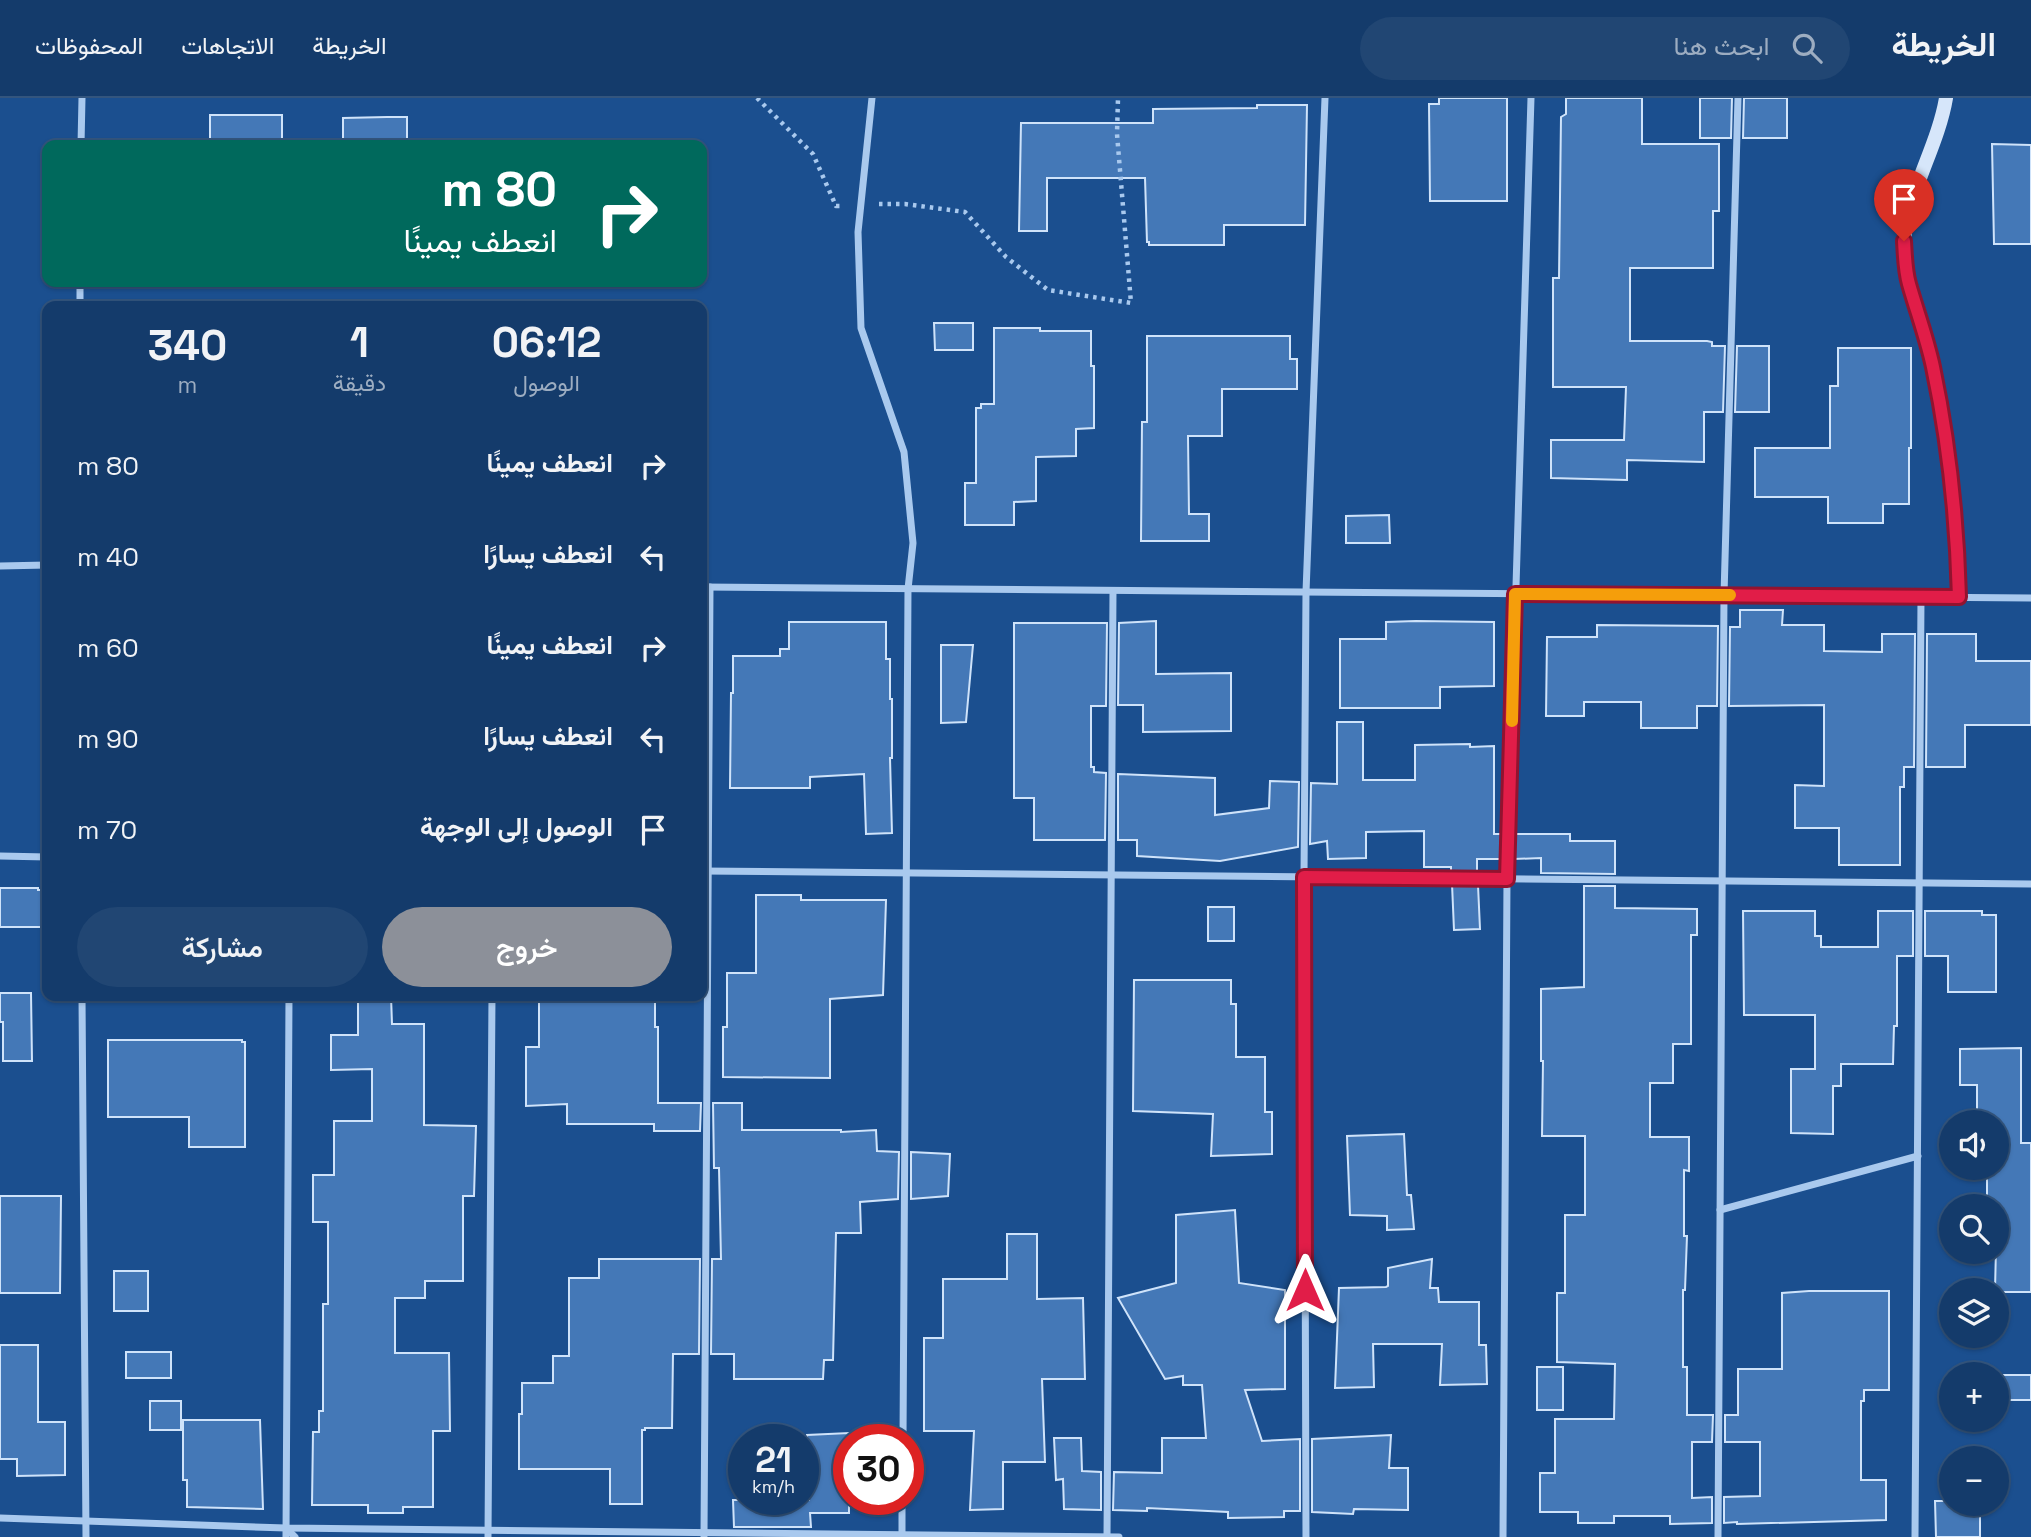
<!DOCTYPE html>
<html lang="ar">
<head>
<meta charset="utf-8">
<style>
	body { margin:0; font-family:"Space Grotesk",Vazirmatn,sans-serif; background:#214673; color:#f1f3f6; direction:rtl; height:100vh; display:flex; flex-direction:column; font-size:26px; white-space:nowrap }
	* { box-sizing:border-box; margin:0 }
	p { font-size:23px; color:#9dadc1 }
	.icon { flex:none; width:38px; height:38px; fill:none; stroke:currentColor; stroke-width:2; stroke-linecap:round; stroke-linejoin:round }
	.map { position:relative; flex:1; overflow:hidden; direction:ltr }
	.panel { position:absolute; left:42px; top:203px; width:665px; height:700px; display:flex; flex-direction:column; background:#143b6b; border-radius:14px; box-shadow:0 2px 5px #0004,0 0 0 2px #33557e; direction:rtl }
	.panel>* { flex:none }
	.top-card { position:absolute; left:42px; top:42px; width:665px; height:147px; border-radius:14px; box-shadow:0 2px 5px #0004,0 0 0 2px #33557e; direction:rtl; background:#00695c; color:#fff; overflow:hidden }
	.tools { position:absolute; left:1939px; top:1012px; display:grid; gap:14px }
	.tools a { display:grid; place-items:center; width:70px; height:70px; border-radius:50%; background:#143b6b; box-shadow:0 2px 5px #0004,0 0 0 2px #33557e; font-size:35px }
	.speed { position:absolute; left:728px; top:1326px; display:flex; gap:14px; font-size:35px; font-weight:700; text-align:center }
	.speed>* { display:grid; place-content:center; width:91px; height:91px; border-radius:50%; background:#143b6b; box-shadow:0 2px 5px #0004,0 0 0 2px #33557e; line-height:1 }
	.speed small { font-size:18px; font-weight:400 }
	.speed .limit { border:10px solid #d22; background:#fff; color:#111 }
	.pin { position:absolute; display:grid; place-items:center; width:60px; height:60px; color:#fff; margin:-72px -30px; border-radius:50% 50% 50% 0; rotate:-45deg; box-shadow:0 0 7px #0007 }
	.pin .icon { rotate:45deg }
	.me { position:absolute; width:77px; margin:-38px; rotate:0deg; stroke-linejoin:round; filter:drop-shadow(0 0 5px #0008) }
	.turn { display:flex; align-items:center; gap:24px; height:147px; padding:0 35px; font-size:32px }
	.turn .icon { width:91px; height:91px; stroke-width:2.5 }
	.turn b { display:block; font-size:49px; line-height:60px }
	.eta { display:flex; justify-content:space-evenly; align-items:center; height:119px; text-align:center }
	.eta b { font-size:42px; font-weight:600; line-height:49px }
	.primary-button { display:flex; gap:14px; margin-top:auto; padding:14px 35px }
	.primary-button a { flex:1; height:80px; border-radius:42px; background:#8c9099; color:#fff; font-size:28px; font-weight:600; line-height:80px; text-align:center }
	.primary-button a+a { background:#214673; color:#f1f3f6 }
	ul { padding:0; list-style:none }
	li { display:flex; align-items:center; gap:21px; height:91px; padding:0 35px }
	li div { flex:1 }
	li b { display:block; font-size:26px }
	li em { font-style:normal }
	header { display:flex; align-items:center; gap:42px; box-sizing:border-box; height:98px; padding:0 35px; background:#143b6b; border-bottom:2px solid #33557e }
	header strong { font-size:33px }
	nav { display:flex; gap:38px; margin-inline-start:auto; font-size:24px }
	.search { width:490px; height:63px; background:#214673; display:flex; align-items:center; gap:18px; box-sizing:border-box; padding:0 24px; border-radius:38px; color:#9dadc1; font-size:26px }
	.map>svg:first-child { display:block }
</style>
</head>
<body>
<header>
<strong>الخريطة</strong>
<div class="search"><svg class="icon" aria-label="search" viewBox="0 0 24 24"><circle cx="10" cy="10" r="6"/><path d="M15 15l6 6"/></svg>ابحث هنا</div>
<nav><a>الخريطة</a><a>الاتجاهات</a><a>المحفوظات</a></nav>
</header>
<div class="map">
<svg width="2031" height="1439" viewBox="0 0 2031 1439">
	<rect width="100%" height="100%" fill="#1b4f8f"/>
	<!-- building -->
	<g fill="#4478b7" stroke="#cfe3fa" stroke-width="2">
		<polygon points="1439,0 1507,0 1507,103 1430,103 1429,6 1439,6"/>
		<polygon points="1566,0 1642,0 1642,46 1719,46 1719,113 1713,113 1713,170 1630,170 1630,243 1707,243 1712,244 1712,248 1725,248 1723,314 1704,314 1704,364 1627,362 1627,382 1551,380 1551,342 1624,342 1626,289 1553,289 1553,180 1559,180 1561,19 1566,16"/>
		<polygon points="1700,0 1732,0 1731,40 1700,40"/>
		<polygon points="1744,0 1787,0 1787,40 1743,40"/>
		<polygon points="1257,7 1307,7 1305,127 1224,127 1224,147 1149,147 1149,144 1147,144 1145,80 1047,80 1047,133 1019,133 1021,25 1153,25 1153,11 1257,10"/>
		<rect x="210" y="17" width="72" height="30"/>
		<polygon points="387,19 407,19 407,47 343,47 343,20"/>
		<polygon points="1992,46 2031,47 2031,146 1994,146"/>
		<polygon points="934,225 973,225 973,252 935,252"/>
		<polygon points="994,230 1040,230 1040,233 1091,233 1091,268 1094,268 1094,330 1076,331 1076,358 1036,359 1036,403 1014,404 1014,427 965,427 965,385 976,385 976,310 981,310 981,306 994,306"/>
		<polygon points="1147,238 1290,238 1290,261 1297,261 1297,291 1222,291 1222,338 1188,338 1189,416 1209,416 1209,443 1141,443 1142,324 1147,324"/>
		<polygon points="1737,248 1769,248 1769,314 1735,314"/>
		<polygon points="1838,250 1911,250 1911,350 1909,350 1909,406 1883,406 1883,425 1828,425 1828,399 1755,399 1755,350 1830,350 1830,288 1838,288"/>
		<polygon points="1389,417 1390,445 1346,445 1346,418"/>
		<polygon points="1740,512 1783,512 1782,527 1824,527 1824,553 1882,554 1882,536 1915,536 1914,669 1904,669 1904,689 1900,689 1900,767 1839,767 1839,730 1795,730 1795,687 1824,688 1824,607 1729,608 1730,529 1740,529"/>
		<polygon points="1156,523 1156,576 1231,575 1231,633 1143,634 1143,607 1118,607 1119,525"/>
		<polygon points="1416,523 1494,524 1494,588 1440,589 1440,610 1340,610 1340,541 1386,541 1386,524"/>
		<polygon points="789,524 886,524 886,561 890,561 890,601 892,601 892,660 890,660 892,735 866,736 864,676 810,679 810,690 730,690 731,595 733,595 733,558 780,558 780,551 789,551"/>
		<polygon points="1014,525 1107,525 1106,608 1091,608 1091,669 1094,669 1094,674 1106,675 1105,742 1034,742 1034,700 1014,700"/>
		<polygon points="1597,527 1718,528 1717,608 1697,608 1697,630 1641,630 1641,604 1584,604 1584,618 1546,618 1547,539 1597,539"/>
		<polygon points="1927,536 1976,536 1976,563 2031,563 2031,627 1965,627 1965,669 1926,669"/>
		<polygon points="941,547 973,547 966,624 941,625"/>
		<polygon points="1337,624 1363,624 1363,682 1415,682 1415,647 1470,646 1470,649 1494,648 1494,736 1502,736 1501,761 1477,761 1477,774 1451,774 1451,769 1424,769 1424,733 1366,734 1366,760 1328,761 1327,743 1310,746 1311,685 1337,686"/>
		<polygon points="1118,676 1215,680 1215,717 1269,710 1270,683 1299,684 1298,749 1220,763 1137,758 1137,742 1118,742"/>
		<polygon points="1515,736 1570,736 1570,743 1615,743 1615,776 1541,775 1541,760 1514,761"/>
		<polygon points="1452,786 1478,787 1480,831 1454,832"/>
		<polygon points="1584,788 1615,788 1615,810 1697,811 1697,837 1691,837 1691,946 1673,946 1673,985 1650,985 1650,1039 1689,1039 1689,1073 1684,1072 1684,1138 1687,1138 1685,1192 1683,1192 1683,1269 1687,1269 1687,1317 1713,1317 1712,1344 1692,1344 1692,1400 1712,1399 1712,1425 1670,1426 1670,1418 1614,1418 1614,1425 1578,1425 1578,1414 1540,1414 1540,1375 1555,1375 1555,1321 1614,1321 1615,1266 1557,1264 1557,1195 1565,1195 1565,1117 1585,1117 1585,1038 1542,1038 1543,963 1541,963 1541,891 1584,889"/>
		<polygon points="0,790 38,790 38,792 47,792 47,829 0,829"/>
		<polygon points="756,797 801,797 801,802 886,802 883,897 830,901 830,980 723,979 723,929 727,929 727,875 756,875"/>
		<rect x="1208" y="809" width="26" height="34"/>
		<polygon points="1743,813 1815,813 1815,838 1821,838 1821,849 1878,849 1878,813 1913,813 1913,858 1897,858 1897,928 1894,928 1893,966 1841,966 1841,988 1833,988 1833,1036 1791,1035 1791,971 1815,971 1815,917 1744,917"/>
		<polygon points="1925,813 1982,813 1982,817 1996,817 1996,894 1948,894 1948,858 1925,858"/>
		<polygon points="1134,882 1231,882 1231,906 1236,906 1236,959 1265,959 1265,1014 1272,1014 1272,1056 1211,1058 1213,1016 1133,1013"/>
		<polygon points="0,895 31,895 32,963 3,963 3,924 0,924"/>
		<polygon points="358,898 391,898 392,926 424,926 424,1027 476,1028 474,1098 463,1098 463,1183 425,1183 425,1200 395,1200 395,1255 449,1255 450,1333 433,1333 433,1409 403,1409 403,1415 368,1415 368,1407 312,1407 313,1334 319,1334 319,1313 323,1313 323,1206 328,1206 328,1124 313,1124 313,1077 334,1077 334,1023 372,1023 372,971 331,972 331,937 358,937"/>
		<polygon points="585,898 655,898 655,929 658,929 658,1005 701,1005 700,1033 654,1033 654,1026 567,1026 567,1006 526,1008 526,949 539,949 539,899 585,899"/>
		<polygon points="108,942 242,942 242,944 245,944 245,1049 189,1049 189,1019 108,1019"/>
		<polygon points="2021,950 2021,1045 2031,1045 2031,1194 1997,1194 1997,1192 1995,1192 1997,1108 1987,1108 1987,1069 1997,1069 1997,1024 1977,1024 1977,987 1960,987 1960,951"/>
		<polygon points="713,1005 742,1005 742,1032 841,1032 841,1034 876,1032 877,1053 899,1054 898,1101 860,1104 861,1135 836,1135 833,1262 824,1262 823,1281 734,1281 734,1256 711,1256 712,1161 721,1161 719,1070 714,1070"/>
		<polygon points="1404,1036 1407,1097 1411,1097 1414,1131 1387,1132 1387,1118 1350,1117 1347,1038"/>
		<polygon points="911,1054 950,1056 948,1098 911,1101"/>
		<polygon points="0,1098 61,1098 60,1195 0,1195"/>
		<polygon points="1235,1112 1239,1185 1285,1192 1285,1291 1245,1292 1262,1343 1300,1341 1300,1413 1284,1413 1284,1419 1228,1420 1228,1414 1147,1410 1147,1413 1113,1412 1114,1374 1162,1375 1162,1340 1206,1340 1202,1287 1183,1287 1183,1278 1165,1281 1118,1200 1176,1185 1176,1117"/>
		<polygon points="1007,1136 1037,1136 1037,1201 1083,1200 1085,1281 1042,1281 1045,1364 1003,1364 1003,1411 970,1412 974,1333 924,1333 924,1240 943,1240 943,1181 1007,1181"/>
		<polygon points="599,1161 700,1161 699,1256 673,1256 672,1330 645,1330 645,1332 642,1332 642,1406 610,1406 610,1371 519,1371 519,1316 522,1316 522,1285 553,1285 553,1258 569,1258 569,1180 599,1180"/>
		<polygon points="1432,1161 1430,1190 1438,1190 1439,1204 1479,1204 1479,1247 1486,1247 1487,1286 1440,1287 1442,1246 1373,1246 1374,1289 1335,1290 1339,1190 1386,1189 1388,1188 1388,1170"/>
		<rect x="114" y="1173" width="34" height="40"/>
		<polygon points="1809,1193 1889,1193 1889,1292 1864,1292 1864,1303 1861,1303 1861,1382 1886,1382 1886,1422 1737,1426 1737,1424 1724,1425 1724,1399 1760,1398 1760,1344 1725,1344 1725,1317 1738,1317 1738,1271 1782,1271 1782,1195"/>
		<polygon points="0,1247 38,1247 38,1324 65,1324 65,1377 17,1378 17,1361 0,1361"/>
		<rect x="126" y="1254" width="45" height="26"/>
		<rect x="1537" y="1269" width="26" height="43"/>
		<rect x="1997" y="1277" width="34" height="25"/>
		<rect x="150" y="1303" width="31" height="29"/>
		<polygon points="183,1322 260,1322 263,1411 187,1409 187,1382 183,1382"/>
		<polygon points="849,1335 849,1415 810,1415 811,1429 734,1429 733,1402 809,1402 807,1337"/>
		<polygon points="1391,1337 1389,1370 1408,1370 1408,1412 1354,1411 1353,1416 1312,1414 1312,1341"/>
		<polygon points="1054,1340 1081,1340 1082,1373 1101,1374 1101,1412 1064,1411 1063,1381 1056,1382"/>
		<polygon points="1935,1403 1951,1403 1951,1405 1980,1405 1980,1439 1936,1439"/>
	</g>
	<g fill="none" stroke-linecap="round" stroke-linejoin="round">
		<!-- path -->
		<g stroke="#a9c9ee" stroke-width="4.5" stroke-dasharray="3.5 5" stroke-linecap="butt">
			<polyline points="757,0 813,56 836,108 842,108"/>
			<polyline points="879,106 905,106 965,114 1006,159 1048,192 1131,205 1117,36 1118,0"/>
		</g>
		<!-- street -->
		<g stroke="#a9c9ee" stroke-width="7">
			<polyline points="872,0 858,134 861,230 904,354 913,445 908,491 903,1342"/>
			<polyline points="81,47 82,0"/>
			<polyline points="80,208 80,184"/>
			<polyline points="0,468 47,467"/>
			<polyline points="702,489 2031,500"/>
			<polyline points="0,758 47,759"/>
			<polyline points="702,773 2031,786"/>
			<polyline points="82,898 86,1439"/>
			<polyline points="1720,1112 1918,1058"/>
			<polyline points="0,1420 286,1430 1119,1439"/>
			<polyline points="286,1430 295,1439"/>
			<polyline points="704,1438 710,489"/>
			<polyline points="902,1438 902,1402"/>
			<polyline points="286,1439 289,898"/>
			<polyline points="488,1439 492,898"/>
			<polyline points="1107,1439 1113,493"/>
			<polyline points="1306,1439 1304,779 1306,494 1325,0"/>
			<polyline points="1503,1439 1507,781 1531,0"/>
			<polyline points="1718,1439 1724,497 1738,0"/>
			<polyline points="1915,1439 1921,499"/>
		</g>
		<!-- secondary -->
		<path stroke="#d6e6fa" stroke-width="14" d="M1946,0C1938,48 1907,96 1904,143C1903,165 1910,185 1916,205C1923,225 1928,246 1933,267C1950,343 1956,421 1959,499"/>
	</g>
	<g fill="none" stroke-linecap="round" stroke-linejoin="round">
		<!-- route casing -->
		<g stroke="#92132f" stroke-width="18">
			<path id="route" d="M1305,1192L1304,779L1507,781L1515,496L1959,499C1957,421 1949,345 1933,269C1927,241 1917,214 1909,186C1905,172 1905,158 1904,143"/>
		</g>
		<!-- route -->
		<use href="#route" stroke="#e11d48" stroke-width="12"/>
		<!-- slow -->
		<polyline stroke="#f59e0b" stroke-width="12" points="1512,623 1515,496 1730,497"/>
	</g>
</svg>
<div class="tools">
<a><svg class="icon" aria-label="sound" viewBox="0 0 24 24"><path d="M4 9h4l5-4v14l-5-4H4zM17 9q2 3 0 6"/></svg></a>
<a><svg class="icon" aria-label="search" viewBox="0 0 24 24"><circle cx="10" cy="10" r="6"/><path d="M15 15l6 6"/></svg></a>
<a><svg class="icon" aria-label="layers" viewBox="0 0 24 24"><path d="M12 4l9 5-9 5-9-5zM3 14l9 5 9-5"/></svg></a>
<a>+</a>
<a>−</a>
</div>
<div class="speed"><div>21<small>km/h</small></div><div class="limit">30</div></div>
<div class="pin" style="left:1904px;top:143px;background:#d93025"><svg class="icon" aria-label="arrive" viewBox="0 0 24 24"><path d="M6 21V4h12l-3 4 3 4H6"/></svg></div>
<svg class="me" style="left:1305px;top:1192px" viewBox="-20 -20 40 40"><path d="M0-17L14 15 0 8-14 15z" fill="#e11d48" stroke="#fff" stroke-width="4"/></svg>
<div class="top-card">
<div class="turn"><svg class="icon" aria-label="right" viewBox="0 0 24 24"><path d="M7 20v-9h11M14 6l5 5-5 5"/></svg><div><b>80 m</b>انعطف يمينًا</div></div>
</div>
<section class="panel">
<div class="eta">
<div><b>06:12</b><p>الوصول</p></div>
<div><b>1</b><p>دقيقة</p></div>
<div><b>340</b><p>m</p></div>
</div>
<ul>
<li><svg class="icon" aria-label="right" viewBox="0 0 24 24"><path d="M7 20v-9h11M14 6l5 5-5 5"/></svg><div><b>انعطف يمينًا</b></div><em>80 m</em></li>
<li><svg class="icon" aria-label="left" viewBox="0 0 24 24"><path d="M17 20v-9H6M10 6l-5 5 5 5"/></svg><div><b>انعطف يسارًا</b></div><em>40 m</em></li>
<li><svg class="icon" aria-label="right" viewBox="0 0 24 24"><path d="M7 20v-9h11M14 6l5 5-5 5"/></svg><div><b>انعطف يمينًا</b></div><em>60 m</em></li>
<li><svg class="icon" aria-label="left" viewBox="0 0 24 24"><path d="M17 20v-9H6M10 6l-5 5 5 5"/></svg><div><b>انعطف يسارًا</b></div><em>90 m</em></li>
<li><svg class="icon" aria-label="arrive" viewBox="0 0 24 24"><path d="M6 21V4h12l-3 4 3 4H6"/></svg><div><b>الوصول إلى الوجهة</b></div><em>70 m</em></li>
</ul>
<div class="primary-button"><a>خروج</a><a>مشاركة</a></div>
</section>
</div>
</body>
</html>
